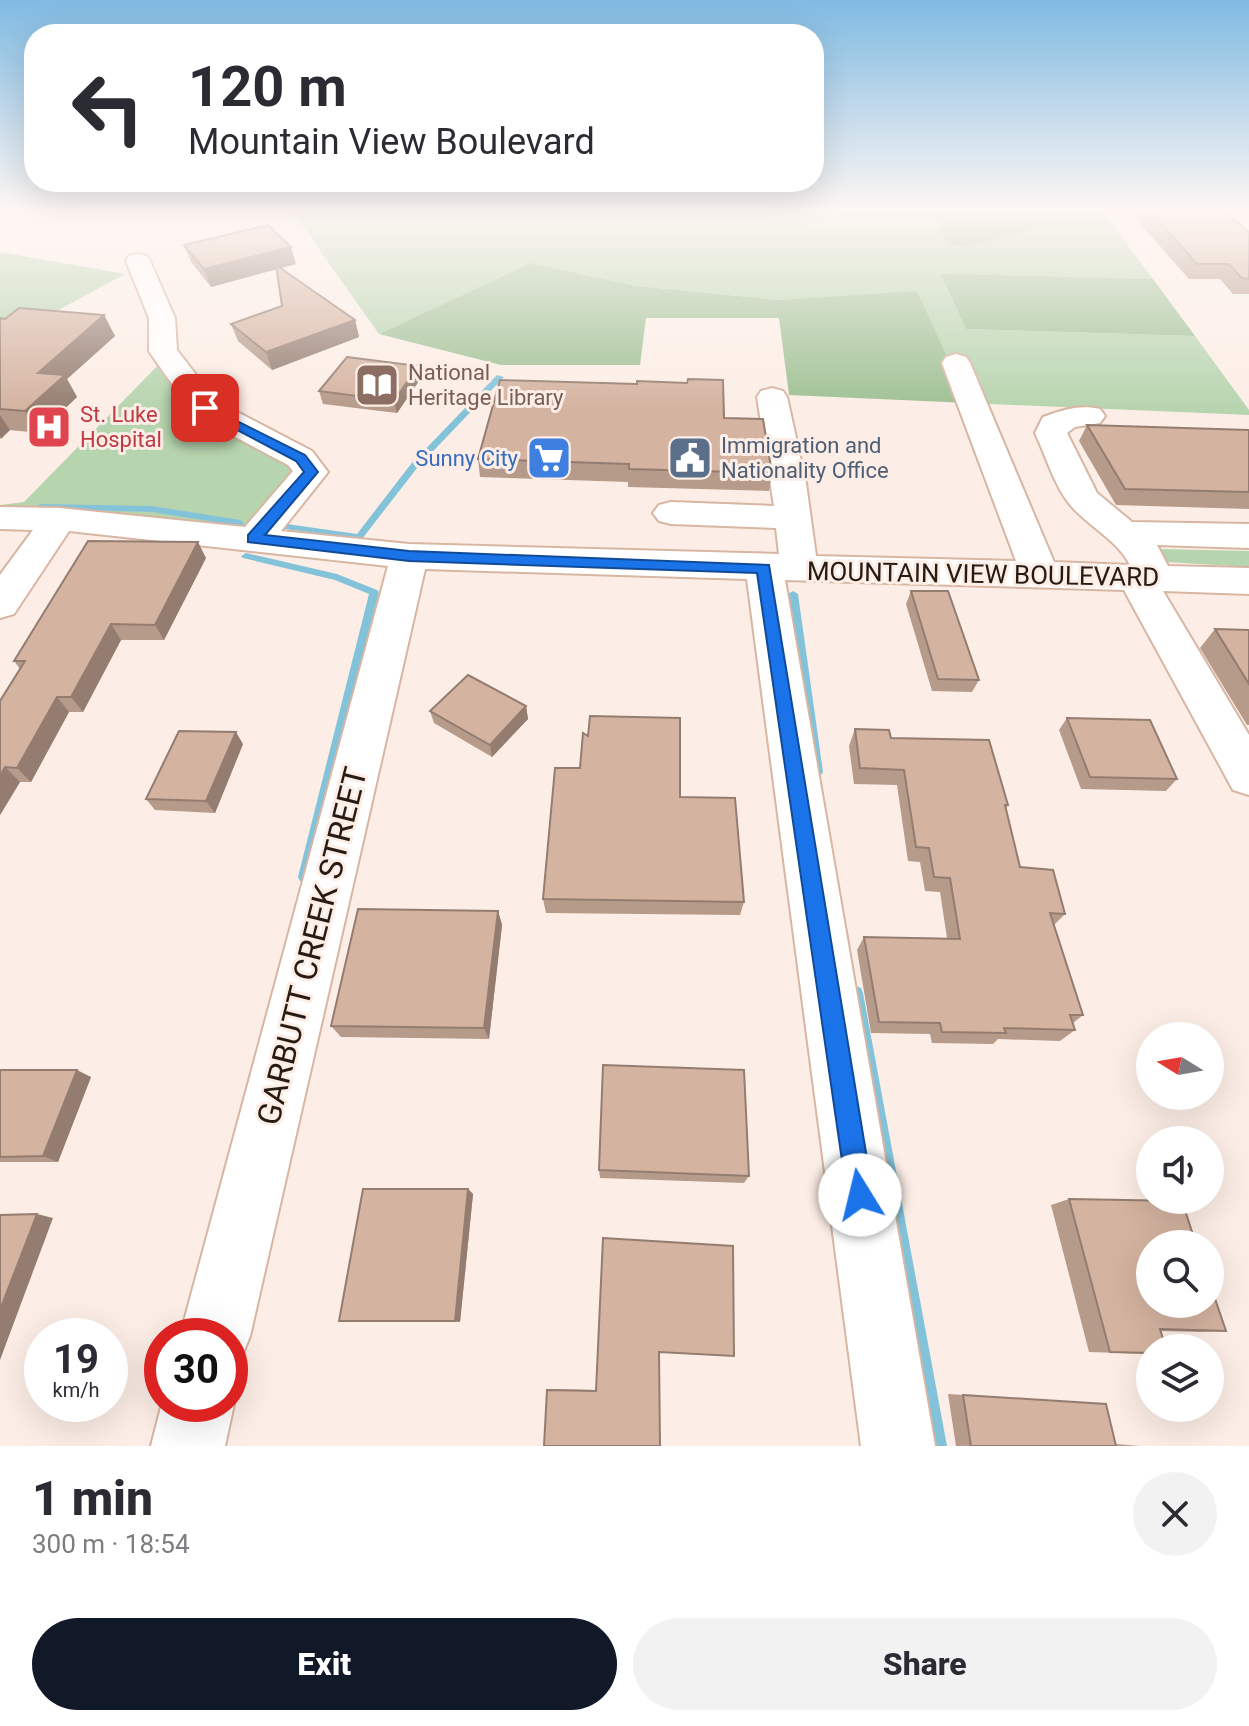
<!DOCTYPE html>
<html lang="en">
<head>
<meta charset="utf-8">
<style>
	body { margin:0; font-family:Roboto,sans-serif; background:#f2f2f3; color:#2b2b33; height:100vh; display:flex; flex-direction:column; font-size:30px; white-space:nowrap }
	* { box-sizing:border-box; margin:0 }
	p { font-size:26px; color:#7c7c81 }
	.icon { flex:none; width:44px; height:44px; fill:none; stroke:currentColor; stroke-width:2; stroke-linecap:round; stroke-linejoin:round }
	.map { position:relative; height:1446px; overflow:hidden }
	.sheet { display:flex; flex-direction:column; background:#fff; flex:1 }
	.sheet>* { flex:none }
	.hud { position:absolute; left:24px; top:24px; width:800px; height:168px; border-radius:32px; box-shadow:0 8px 32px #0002; background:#fff; color:#2b2b33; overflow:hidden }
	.needle { width:52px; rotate:281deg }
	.tools { position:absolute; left:1136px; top:1022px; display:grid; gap:16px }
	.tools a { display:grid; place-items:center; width:88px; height:88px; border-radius:50%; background:#fff; box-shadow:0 8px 32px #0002; font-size:40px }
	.speed { position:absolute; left:24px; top:1318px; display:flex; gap:16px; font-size:40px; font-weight:700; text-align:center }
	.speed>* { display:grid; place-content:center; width:104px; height:104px; border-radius:50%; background:#fff; box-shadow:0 8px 32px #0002; line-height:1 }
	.speed small { font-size:20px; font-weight:400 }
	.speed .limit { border:12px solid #d22; background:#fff; color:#111 }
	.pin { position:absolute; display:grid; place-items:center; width:68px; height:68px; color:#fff; margin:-34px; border-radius:16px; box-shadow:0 4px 12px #0006 }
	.me { position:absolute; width:88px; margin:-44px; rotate:351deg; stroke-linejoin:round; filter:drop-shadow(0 0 6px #0008) }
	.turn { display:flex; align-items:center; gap:28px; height:168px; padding:0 32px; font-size:36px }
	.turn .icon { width:104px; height:104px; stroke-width:2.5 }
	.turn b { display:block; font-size:56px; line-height:68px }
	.round { display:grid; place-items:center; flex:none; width:84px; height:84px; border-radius:42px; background:#f2f2f3 }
	.headline { display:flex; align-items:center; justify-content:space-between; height:136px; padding:0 32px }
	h1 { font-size:48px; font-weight:800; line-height:60px }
	.primary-button { display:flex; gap:16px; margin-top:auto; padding:16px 32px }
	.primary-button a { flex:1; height:92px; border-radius:48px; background:#111827; color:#fff; font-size:32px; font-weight:800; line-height:92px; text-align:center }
	.primary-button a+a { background:#f2f2f3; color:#2b2b33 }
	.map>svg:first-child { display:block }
</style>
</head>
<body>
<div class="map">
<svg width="1249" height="1446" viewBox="0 0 1249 1446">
	<rect width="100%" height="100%" fill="#fceee6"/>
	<!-- green -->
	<g fill="#b6d4ae">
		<polygon points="290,208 909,208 912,214 937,218 966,247 1038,229 1115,228 1153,279 940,275 966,329 1195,336 1249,410 1249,415 968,403 916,292 778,300 637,286 530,263 379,334"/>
		<polygon points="0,252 125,274 14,334 0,346"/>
		<polygon points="172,351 204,403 296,473 254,539 0,526 0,505 24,502"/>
		<polygon points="1161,549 1249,551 1249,567 1166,562 1157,554"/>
	</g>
	<!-- forest -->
	<g fill="#9dc093">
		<polygon points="909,208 1100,208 1115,228 1038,229 966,247 948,245 937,219 912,214"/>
		<polygon points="530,263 637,286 778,300 917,291 968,403 789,395 779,318 646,318 640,365 501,365 379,334"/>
		<polygon points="940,274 1153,279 1195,336 966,329"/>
	</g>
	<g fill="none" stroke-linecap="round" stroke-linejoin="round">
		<!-- stream -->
		<g fill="#83c3da" fill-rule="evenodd">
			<polygon points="497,375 504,377 417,468 362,539 277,528 277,524 280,523 357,534 411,464"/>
			<polygon points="40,504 152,506 240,520 244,523 240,526 152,512 37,509 36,507"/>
			<polygon points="246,553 337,574 377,590 379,592 310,877 308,881 304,883 300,881 298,877 369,594 335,580 243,558 241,556"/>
			<polygon points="793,591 798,594 823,772 821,775 817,777 813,775 811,772 788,594"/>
			<polygon points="856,986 861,988 863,993 947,1446 929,1446 849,993 851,988"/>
		</g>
		<!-- minor casing -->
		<g stroke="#d7b6a3" stroke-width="4">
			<g id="minor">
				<path d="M138,254L147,256L150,261L175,318L177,350L216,401L312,451L328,472L281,531L409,544L779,554L776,528L671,524L659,521L653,513L659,505L671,502L774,506L757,397L761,391L772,388L783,391L787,397L806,483L816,556L1016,561L942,363L946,357L956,354L966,357L970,363L1054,562L1130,565C1117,540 1091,528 1072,507C1055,488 1046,456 1035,433L1043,417C1062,410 1080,404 1100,409L1105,416L1100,423L1075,427L1067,433L1097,493L1132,522L1249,524V548L1157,545L1168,566L1249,568V594L1163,591L1249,735V795L1233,790L1124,590L785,580L935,1446H861L747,579L425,569L250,1336L240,1361L230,1365V1336H180L388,566L69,531L14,614L0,618V575L33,530L0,529V507L59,508L245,527L293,471L288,465L194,415L153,357L149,351V318L126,261L129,256Z"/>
				<polygon points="230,1393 234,1404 225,1446 151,1446 162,1403 230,1404"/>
			</g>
		</g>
		<!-- minor -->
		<use href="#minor" fill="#fff" fill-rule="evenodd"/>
	</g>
	<!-- wall -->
	<g fill="#b69a8a">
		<polygon points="1126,208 1221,208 1249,232 1249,294 1233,294 1220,279 1189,279"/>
		<polygon points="184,245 296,264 281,268 355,320 359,337 272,370 238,341 231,324 282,306 277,269 211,287 191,262"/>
		<polygon points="104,315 115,336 67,379 77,397 39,433 10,430 0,438 0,318"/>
		<polygon points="421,378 397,413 323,404 319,391"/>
		<polygon points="724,418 772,473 769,491 628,487 628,482 480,477 478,459"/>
		<polygon points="1087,425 1249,430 1249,509 1116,505 1079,441"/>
		<polygon points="206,558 164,640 121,640 83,712 69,712 31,782 20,782 0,815 0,701 20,669 14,661"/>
		<polygon points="911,591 979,680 972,692 932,691 906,604"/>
		<polygon points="1215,629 1249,630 1249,725 1247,725 1200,648"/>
		<polygon points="526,706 528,719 492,757 434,723 430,711"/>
		<polygon points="1067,718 1177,779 1166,791 1081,789 1059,730"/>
		<polygon points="855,729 891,738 1008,805 1006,809 1020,867 1065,914 1054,925 1083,1015 1073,1023 1075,1030 1060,1041 998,1039 993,1044 932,1043 930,1034 871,1033 857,950 864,937 947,938 940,892 925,891 920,862 908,861 897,785 854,784 849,746"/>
		<polygon points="243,744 215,813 155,810 146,799"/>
		<polygon points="680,797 744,902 740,915 546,913 543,899"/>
		<polygon points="498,911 502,925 489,1039 341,1037 331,1026"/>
		<polygon points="0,1070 91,1077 58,1162 0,1162"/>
		<polygon points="599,1170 749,1176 744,1183 600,1178"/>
		<polygon points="468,1189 473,1194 460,1322 347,1322 339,1321"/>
		<polygon points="1069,1199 1226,1331 1200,1332 1161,1331 1150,1348 1150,1354 1089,1352 1051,1205"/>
		<polygon points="659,1352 660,1446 547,1390 550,1389 596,1390"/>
		<polygon points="948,1394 1106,1404 1116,1444 1140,1446 956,1446"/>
	</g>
	<!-- shaded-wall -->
	<g fill="#947d70">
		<polygon points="291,247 296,264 211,287 204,269"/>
		<polygon points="104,315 115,336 67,379 77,397 39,433 25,411 38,373"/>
		<polygon points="355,320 359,337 272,370 266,352"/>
		<polygon points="418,366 421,378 397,413 394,401"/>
		<polygon points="0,415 10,430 1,439 0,437"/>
		<polygon points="198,542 206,558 164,640 155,625"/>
		<polygon points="111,624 121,640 83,712 71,697"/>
		<polygon points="57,697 69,712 31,782 17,768"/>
		<polygon points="526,706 528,719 492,757 490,745"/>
		<polygon points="236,732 243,744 215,813 206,801"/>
		<polygon points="5,767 20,782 0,815 0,776"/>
		<polygon points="498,911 502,925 489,1039 484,1028"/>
		<polygon points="77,1070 91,1077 58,1162 43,1156"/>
		<polygon points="468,1189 473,1194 460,1322 455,1321"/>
		<polygon points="37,1214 53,1218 0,1360 0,1310"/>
	</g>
	<!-- building -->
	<g fill="#d4b3a0" stroke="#947d70" stroke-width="2">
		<polygon points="1147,208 1221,208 1249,232 1249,279 1242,278 1229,264 1197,264"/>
		<polygon points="268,225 291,247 204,269 184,245"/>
		<polygon points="276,265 355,320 266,352 231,324 282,306"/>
		<polygon points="19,308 104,315 38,373 65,375 25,411 0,409 0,318 5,319"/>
		<polygon points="347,357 418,366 394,401 319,391"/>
		<polygon points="688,379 723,380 724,418 763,419 772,473 629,469 629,464 478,459 500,380 637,384 637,381 687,383"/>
		<polygon points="1087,425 1249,430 1249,492 1125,489"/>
		<polygon points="88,541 198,542 155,625 111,624 71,697 57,697 17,768 5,767 0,776 0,701 25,661 14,661"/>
		<polygon points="911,591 948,591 979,680 938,679"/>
		<polygon points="1215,629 1249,630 1249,684"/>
		<polygon points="468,675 526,706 490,745 430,711"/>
		<polygon points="590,716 680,718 680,797 735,798 744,902 543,899 555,768 580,768 583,733 588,736"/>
		<polygon points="1067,718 1150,720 1177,779 1090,777"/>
		<polygon points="855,729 889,730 891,738 989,740 1008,805 1005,805 1020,867 1053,870 1065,914 1050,913 1083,1015 1070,1015 1075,1030 1004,1028 1006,1033 942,1032 940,1023 879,1022 864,937 960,939 950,878 934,877 929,848 916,847 904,770 860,768"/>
		<polygon points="179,731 236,732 206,801 146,799"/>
		<polygon points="358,909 498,911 484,1028 331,1026"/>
		<polygon points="603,1065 744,1070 749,1176 599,1170"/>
		<polygon points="0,1070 77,1070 43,1156 0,1157"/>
		<polygon points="363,1189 468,1189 455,1321 339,1321"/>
		<polygon points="1069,1199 1182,1201 1196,1244 1150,1244 1150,1304 1210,1304 1210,1284 1226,1331 1160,1329 1166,1348 1150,1348 1150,1353 1110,1352"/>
		<polygon points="37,1214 0,1310 0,1215"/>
		<polygon points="603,1238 733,1246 734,1356 659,1352 660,1446 544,1446 547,1390 596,1391"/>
		<polygon points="963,1395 1106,1404 1116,1446 971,1446"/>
	</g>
	<!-- sky -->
	<linearGradient id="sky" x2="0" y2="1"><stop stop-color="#7fbae2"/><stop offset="0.51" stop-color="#fef7f4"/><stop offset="1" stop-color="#fef7f4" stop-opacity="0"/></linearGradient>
	<rect width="1249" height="411" fill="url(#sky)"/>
	<!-- route -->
	<polygon fill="#1a73e8" stroke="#114b97" stroke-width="2" points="205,405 305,455 318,472 265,535 409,551 769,565 873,1195 869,1205 860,1208 850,1205 847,1195 757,573 409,561 248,542 248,535 304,472 296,461 201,411 199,408"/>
	<!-- icons -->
	<defs>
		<g id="library-square" transform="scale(2.3)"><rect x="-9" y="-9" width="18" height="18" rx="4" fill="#8d6e63" stroke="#fceee6"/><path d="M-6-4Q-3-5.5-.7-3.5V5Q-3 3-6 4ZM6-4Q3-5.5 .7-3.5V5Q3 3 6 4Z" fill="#fff"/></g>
		<g id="hospital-square" transform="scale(2.3)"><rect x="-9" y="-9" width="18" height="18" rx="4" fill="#e0444e" stroke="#fceee6"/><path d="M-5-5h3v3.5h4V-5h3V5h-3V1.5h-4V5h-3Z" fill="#fff"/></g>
		<g id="supermarket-square" transform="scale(2.3)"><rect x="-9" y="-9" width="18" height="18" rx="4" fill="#3f7fe0" stroke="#fceee6"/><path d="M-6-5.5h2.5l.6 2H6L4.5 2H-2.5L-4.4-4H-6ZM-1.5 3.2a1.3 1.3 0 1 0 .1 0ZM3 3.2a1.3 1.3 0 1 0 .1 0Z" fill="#fff"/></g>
		<g id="civic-square" transform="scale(2.3)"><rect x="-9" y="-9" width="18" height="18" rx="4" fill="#5c6f8a" stroke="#fceee6"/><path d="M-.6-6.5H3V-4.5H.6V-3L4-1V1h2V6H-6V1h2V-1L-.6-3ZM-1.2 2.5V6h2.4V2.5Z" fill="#fff"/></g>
	</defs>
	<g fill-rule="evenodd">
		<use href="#library-square" x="377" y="385"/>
		<use href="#hospital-square" x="49" y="427"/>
		<use href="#supermarket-square" x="549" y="458"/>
		<use href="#civic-square" x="690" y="458"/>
	</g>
	<g text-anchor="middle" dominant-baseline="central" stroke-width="6" stroke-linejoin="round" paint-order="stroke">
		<!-- far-education labels -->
		<g font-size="22" fill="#785e54" stroke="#fceee6" text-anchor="start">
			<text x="408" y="372">National<tspan x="408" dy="25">Heritage Library</tspan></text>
		</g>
		<!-- far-health labels -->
		<g font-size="22" fill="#be3a42" stroke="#fceee6" text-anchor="start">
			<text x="80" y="414">St. Luke<tspan x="80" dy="25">Hospital</tspan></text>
		</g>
		<!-- far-service labels -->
		<g font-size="22" fill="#4e5e75" stroke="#fceee6" text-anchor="start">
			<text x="721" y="445">Immigration and<tspan x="721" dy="25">Nationality Office</tspan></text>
		</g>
		<!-- far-shop labels -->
		<g font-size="22" fill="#366cbe" stroke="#fceee6" text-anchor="end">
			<text x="518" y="458">Sunny City</text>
		</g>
		<!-- street labels -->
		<g font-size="26" fill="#271b14" stroke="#fceee6">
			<text transform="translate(983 574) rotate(1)">MOUNTAIN VIEW BOULEVARD</text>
		</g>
		<!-- near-street labels -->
		<g font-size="32" fill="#271b14" stroke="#fceee6">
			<text transform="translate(312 946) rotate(-76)">GARBUTT CREEK STREET</text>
		</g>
	</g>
</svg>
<div class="tools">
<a><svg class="needle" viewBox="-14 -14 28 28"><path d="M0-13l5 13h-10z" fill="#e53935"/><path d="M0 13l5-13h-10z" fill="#7c7c81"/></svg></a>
<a><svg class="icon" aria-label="sound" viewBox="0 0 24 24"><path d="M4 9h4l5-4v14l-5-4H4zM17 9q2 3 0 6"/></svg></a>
<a><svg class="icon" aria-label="search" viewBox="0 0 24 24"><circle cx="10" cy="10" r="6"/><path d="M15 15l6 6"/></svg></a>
<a><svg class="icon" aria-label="layers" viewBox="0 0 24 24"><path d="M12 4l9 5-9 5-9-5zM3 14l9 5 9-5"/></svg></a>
</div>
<div class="speed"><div>19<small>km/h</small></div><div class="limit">30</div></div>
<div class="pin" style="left:205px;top:408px;background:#d93025"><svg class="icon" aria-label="arrive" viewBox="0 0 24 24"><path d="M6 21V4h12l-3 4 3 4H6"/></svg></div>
<svg class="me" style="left:860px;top:1195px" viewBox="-20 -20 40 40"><circle r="19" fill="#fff"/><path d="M0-13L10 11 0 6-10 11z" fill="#1a73e8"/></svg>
<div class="hud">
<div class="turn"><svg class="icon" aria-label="left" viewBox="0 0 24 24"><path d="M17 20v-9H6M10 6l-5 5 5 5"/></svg><div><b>120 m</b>Mountain View Boulevard</div></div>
</div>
</div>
<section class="sheet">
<div class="headline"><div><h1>1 min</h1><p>300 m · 18:54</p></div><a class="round"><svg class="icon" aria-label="close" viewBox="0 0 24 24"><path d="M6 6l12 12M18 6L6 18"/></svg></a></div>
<div class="primary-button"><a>Exit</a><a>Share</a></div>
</section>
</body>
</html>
